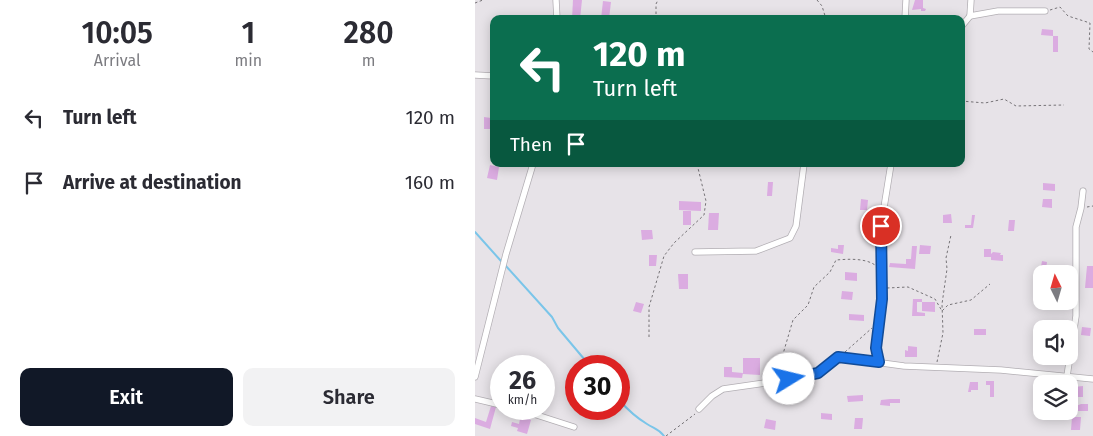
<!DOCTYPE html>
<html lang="en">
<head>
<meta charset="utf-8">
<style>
	body { margin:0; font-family:"Fira Sans",sans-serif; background:#f2f2f3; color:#2b2b33; height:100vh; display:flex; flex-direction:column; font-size:19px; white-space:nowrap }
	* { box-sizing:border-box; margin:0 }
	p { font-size:16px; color:#7c7c81 }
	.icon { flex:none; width:28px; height:28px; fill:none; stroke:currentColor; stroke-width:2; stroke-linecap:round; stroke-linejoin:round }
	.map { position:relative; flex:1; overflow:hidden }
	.side { display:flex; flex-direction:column; background:#fff; width:475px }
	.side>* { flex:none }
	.banner { position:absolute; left:15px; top:15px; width:475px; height:152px; border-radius:10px; box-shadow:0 2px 12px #0003; background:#0b6e4f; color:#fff; overflow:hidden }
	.needle { width:32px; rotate:355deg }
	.buttons { position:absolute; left:558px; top:265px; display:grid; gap:10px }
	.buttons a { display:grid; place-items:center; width:45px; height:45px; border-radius:10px; background:#fff; box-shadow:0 2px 12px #0003; font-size:25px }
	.speed { position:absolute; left:15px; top:355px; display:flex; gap:10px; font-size:25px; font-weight:700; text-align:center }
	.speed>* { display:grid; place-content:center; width:65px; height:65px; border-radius:50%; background:#fff; box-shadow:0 2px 12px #0003; line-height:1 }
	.speed small { font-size:12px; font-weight:400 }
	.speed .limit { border:8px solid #d22; background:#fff; color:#111 }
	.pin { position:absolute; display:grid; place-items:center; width:42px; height:42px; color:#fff; margin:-21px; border:2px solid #fff; border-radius:50%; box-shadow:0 1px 5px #0007 }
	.me { position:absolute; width:55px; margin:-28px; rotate:81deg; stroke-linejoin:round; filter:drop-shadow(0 0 4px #0008) }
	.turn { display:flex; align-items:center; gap:18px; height:105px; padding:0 20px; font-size:22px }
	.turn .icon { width:65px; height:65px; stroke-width:2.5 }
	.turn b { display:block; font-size:35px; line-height:42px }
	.then { display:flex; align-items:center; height:48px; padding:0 20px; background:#0003; gap:10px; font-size:19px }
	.eta { display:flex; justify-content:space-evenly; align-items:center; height:85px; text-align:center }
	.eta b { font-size:30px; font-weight:600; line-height:35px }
	.primary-button { display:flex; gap:10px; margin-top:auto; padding:10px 20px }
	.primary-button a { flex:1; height:58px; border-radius:10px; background:#111827; color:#fff; font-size:20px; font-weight:600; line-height:58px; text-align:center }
	.primary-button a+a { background:#f2f2f3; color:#2b2b33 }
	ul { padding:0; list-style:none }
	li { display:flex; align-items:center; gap:15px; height:65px; padding:0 20px }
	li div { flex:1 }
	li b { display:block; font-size:19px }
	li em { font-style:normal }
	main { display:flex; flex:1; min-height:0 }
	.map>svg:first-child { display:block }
</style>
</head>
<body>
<main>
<section class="side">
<div class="eta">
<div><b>10:05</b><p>Arrival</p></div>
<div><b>1</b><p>min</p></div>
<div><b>280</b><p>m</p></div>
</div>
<ul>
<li><svg class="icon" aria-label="left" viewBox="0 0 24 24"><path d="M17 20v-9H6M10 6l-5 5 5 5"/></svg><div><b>Turn left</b></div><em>120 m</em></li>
<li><svg class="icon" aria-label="arrive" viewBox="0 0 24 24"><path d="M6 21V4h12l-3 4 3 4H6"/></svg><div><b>Arrive at destination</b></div><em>160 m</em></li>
</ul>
<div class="primary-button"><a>Exit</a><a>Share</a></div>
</section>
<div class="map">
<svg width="618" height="436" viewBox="0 0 618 436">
	<rect width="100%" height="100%" fill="#e7e3e8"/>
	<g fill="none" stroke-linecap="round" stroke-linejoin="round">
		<!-- stream -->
		<g stroke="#7ac5e9" stroke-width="2">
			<polyline points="0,232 26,261"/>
			<polyline points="30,265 77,317 83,328 115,366"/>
			<path d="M144,400C152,409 162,418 172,424C180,429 184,429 189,436"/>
		</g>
	</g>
	<!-- building -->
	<g fill="#dbace1">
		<polygon points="98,0 107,0 105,19 97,19"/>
		<polygon points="440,0 448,0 448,8 451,9 450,11 446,11 446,9 437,10"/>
		<polygon points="128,1 136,2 134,19 126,19"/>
		<polygon points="567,29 578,30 578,36 566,35"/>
		<rect x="578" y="36" width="5" height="16"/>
		<polygon points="9,117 16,118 16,129 9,129"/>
		<polygon points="15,165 24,167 22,180 12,178"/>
		<polygon points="293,182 298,182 297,196 292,196"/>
		<polygon points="568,183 580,184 580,191 568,190"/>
		<polygon points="386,199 393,200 392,210 403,211 401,225 391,224 392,210 385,210"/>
		<polygon points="568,199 577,199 577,208 567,207"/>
		<polygon points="204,201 226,202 226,211 204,210"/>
		<rect x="208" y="211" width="8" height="14"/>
		<polygon points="234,213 244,213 243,230 233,230"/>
		<polygon points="476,214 477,223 468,223 468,215"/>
		<polygon points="497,215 500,215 498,228 490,228 490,225 496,225"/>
		<polygon points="534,220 540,220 539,231 533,231"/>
		<polygon points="166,230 177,230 178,239 167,240"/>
		<polygon points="363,245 369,245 368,254 356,252 356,248 363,249"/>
		<polygon points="445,245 456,246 455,254 444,254"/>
		<polygon points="437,246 442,246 440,269 414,267 415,263 431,264 431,259 436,259"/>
		<polygon points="509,249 516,249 516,254 518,252 526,253 525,255 528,255 528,261 516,260 516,257 509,257"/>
		<polygon points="174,255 182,255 181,266 174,266"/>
		<polygon points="567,261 572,262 571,269 581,271 581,274 565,272"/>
		<polygon points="612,266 618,266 618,288 610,288"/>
		<polygon points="370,272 382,273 382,281 370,280"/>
		<polygon points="203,274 213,274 213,289 204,289"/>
		<polygon points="367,291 378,292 377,300 366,299"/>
		<polygon points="438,299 447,299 447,302 442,302 442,312 450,313 450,316 437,316"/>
		<polygon points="161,302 169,304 166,313 158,311"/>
		<polygon points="447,302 460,302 460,312 447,311"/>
		<polygon points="374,314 389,315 389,321 374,320"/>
		<polygon points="607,327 616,328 615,336 606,335"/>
		<rect x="499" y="329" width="12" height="6"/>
		<polygon points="433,346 442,347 442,357 430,357 430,350 433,351"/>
		<polygon points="268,358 285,358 285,375 268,374"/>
		<polygon points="249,367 257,367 257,372 268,373 267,378 249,377"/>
		<polygon points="511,381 519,381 519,397 515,397 515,385 511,385"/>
		<polygon points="495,382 503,382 503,390 496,390 496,392 493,392"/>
		<polygon points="608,386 608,397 599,397 599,387"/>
		<polygon points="388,395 388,401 373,402 372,396"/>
		<polygon points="415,399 425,399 425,403 415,403 415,406 405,405 406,400"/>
		<polygon points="606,404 613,404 613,411 601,411 601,406"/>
		<polygon points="16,406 21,407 15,429 0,424 0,418 11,422"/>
		<polygon points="41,412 51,414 50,418 56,420 52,434 42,431 43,428 36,426 37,422 44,424 45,419 39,417"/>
		<polygon points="346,413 357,414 357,420 346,419"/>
		<polygon points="597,417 606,417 605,430 596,430"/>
		<polygon points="380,418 388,418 387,429 379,429"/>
		<polygon points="291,419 301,421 300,430 289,428"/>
	</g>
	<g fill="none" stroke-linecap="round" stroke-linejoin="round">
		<!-- minor casing -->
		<g stroke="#b2aeb3" stroke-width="7">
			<g id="minor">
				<polyline points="81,0 82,19"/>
				<polyline points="495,16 523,11 570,11"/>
				<polyline points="430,19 431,0"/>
				<polyline points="486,27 495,16 496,0"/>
				<polyline points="0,75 19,76"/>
				<polyline points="220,252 281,251 315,238 321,226 329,164"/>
				<polyline points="404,361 402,344 407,288 406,226 416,164"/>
				<polyline points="592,376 601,316 601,227 606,208 608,191"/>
				<polyline points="0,377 31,254 58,164"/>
				<polyline points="0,399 26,405"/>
				<polyline points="43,409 99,427"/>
				<polyline points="224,409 237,396 248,389 332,377 343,373 363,357 429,366 526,370 618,379"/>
			</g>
		</g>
		<!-- path -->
		<g stroke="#767377" stroke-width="1" stroke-dasharray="2.5 2.5" stroke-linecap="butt">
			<polyline points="342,0 347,6 351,19"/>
			<polyline points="0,3 8,0"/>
			<polyline points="575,10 585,7 593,16 615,23 614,49 618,52"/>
			<polyline points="181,19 181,4 183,0"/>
			<polyline points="486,101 510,103 529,99 541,106 589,105"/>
			<polyline points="612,207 618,206"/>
			<polyline points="412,288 433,287 460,299 467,311 473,305 496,300 515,284"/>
			<polyline points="174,337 174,307 189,256 199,243 229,215 231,201 222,164"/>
			<polyline points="370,352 397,328"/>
			<polyline points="462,362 468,333 467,304 472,269 471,258 476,235"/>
			<path d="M292,376L308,354L318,320L333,305L339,287L355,272L361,260C373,259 390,258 400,265"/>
			<polyline points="191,436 220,414"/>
		</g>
		<!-- minor -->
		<use href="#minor" stroke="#fff" stroke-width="5.5"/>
	</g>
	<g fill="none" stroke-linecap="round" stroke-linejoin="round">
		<!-- route casing -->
		<g stroke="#114b97" stroke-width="12">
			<polyline id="route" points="314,379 343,373 363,357 404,362 401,348 407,299 406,226"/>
		</g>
		<!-- route -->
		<use href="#route" stroke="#1a73e8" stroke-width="9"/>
	</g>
</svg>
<div class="buttons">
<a><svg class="needle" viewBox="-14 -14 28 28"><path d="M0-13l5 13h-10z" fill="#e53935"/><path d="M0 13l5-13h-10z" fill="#7c7c81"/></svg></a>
<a><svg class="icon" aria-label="sound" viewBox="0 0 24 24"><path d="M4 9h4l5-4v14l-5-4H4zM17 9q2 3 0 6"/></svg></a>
<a><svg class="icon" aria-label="layers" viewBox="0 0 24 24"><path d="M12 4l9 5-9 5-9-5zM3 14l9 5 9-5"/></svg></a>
</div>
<div class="speed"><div>26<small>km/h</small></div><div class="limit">30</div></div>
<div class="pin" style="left:406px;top:226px;background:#d93025"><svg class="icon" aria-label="arrive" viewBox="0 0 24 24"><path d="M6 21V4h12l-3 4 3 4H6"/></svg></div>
<svg class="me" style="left:314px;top:379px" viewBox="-20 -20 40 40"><circle r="19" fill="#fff"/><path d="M0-13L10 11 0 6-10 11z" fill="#1a73e8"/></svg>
<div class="banner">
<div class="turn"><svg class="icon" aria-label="left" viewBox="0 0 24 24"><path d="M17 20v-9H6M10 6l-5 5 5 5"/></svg><div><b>120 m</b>Turn left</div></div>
<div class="then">Then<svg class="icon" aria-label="arrive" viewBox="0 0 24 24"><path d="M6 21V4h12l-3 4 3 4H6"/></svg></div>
</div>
</div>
</main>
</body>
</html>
